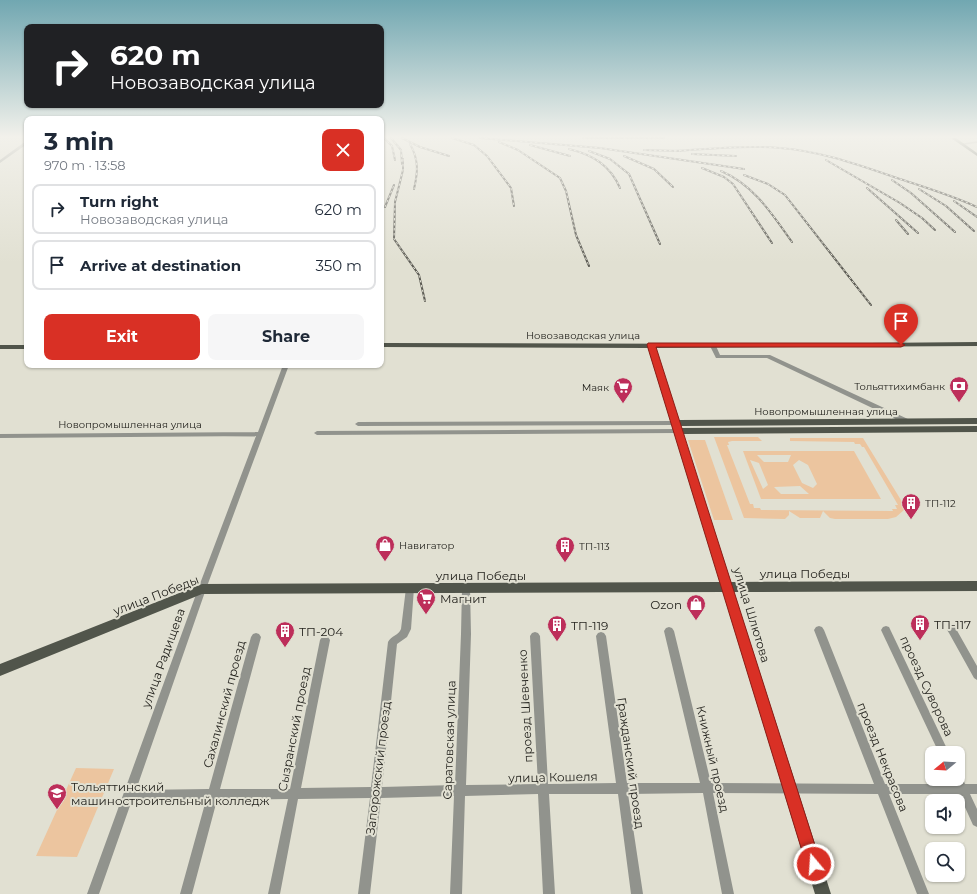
<!DOCTYPE html>
<html lang="en">
<head>
<meta charset="utf-8">
<style>
	body { margin:0; font-family:Montserrat,sans-serif; background:#f6f6f7; color:#1f2937; height:100vh; display:flex; flex-direction:column; font-size:15px; white-space:nowrap }
	* { box-sizing:border-box; margin:0 }
	p { font-size:13px; color:#747a83 }
	.icon { flex:none; width:22px; height:22px; fill:none; stroke:currentColor; stroke-width:2; stroke-linecap:round; stroke-linejoin:round }
	.map { position:relative; flex:1; overflow:hidden }
	.side { position:absolute; left:24px; top:116px; width:360px; height:252px; display:flex; flex-direction:column; background:#fff; border-radius:8px; box-shadow:0 1px 3px #0004 }
	.side>* { flex:none }
	.top-card { position:absolute; left:24px; top:24px; width:360px; height:84px; border-radius:8px; box-shadow:0 1px 3px #0004; background:#202124; color:#fff; overflow:hidden }
	.needle { width:26px; rotate:252deg }
	.buttons { position:absolute; left:925px; top:746px; display:grid; gap:8px }
	.buttons a { display:grid; place-items:center; width:40px; height:40px; border-radius:8px; background:#fff; box-shadow:0 1px 3px #0004; font-size:20px }
	.pin { position:absolute; display:grid; place-items:center; width:34px; height:34px; color:#fff; margin:-41px -17px; border-radius:50% 50% 50% 0; rotate:-45deg; box-shadow:0 0 4px #0007 }
	.pin .icon { rotate:45deg }
	.me { position:absolute; width:44px; margin:-22px; rotate:342deg; stroke-linejoin:round; filter:drop-shadow(0 0 3px #0008) }
	.turn { display:flex; align-items:center; gap:14px; height:84px; padding:0 20px; font-size:18px }
	.turn .icon { width:52px; height:52px; stroke-width:2.5 }
	.turn b { display:block; font-size:28px; line-height:34px }
	.round { display:grid; place-items:center; flex:none; width:42px; height:42px; border-radius:8px; background:#f6f6f7 }
	.head { display:flex; align-items:center; justify-content:space-between; height:68px; padding:0 20px }
	h1 { font-size:24px; font-weight:700; line-height:30px }
	.button { display:flex; gap:8px; margin-top:auto; padding:8px 20px }
	.button a { flex:1; height:46px; border-radius:8px; background:#d93025; color:#fff; font-size:16px; font-weight:700; line-height:46px; text-align:center }
	.button a+a { background:#f6f6f7; color:#1f2937 }
	ul { padding:0; list-style:none }
	li { display:flex; align-items:center; gap:12px; height:50px; margin:0 8px 6px; padding:0 12px; border:2px solid #e0e1e3; border-radius:8px }
	li div { flex:1 }
	li b { display:block; font-size:15px }
	li em { font-style:normal }
	.map>svg:first-child { display:block }
</style>
</head>
<body>
<div class="map">
<svg width="977" height="894" viewBox="0 0 977 894">
	<rect width="100%" height="100%" fill="#e1e0d2"/>
	<!-- green -->
	<g fill="#ecc59f" fill-rule="evenodd">
		<polygon points="758,437 762,441 732,441 728,442 729,445 727,445 750,504 753,504 754,508 760,508 761,510 893,511 892,509 897,509 895,505 898,505 864,447 862,447 860,444 855,444 854,442 790,441 790,438 863,438 904,505 904,510 896,517 888,519 835,519 830,518 823,511 820,518 800,518 789,511 789,515 785,519 744,518 714,437"/>
		<polygon points="688,440 705,440 733,520 714,520"/>
		<path d="M743,451H854L881,499H761ZM791,455L788,462H764L757,455ZM750,460L759,463L768,485L763,489ZM799,460L808,465L817,484L813,488L802,483L793,465ZM800,486L809,494H781L774,487Z"/>
		<polygon points="76,768 114,769 77,857 36,856"/>
	</g>
	<g fill="none" stroke-linecap="round" stroke-linejoin="round">
		<!-- minor -->
		<g fill="#91938d" fill-rule="evenodd">
			<polygon points="26,141 27,141 27,144 0,163 0,160"/>
			<polygon points="977,141 977,143 962,145 960,144"/>
			<polygon points="713,344 716,346 720,355 770,355 910,420 911,422 908,424 906,424 767,358 716,358 710,346"/>
			<path d="M283,365H289L206,589L136,790L209,789L251,637L253,634L256,633L259,634L261,637L220,789H290L320,640L322,637L325,636L328,637L330,640L301,788L371,787L388,642C391,636 399,635 401,629L406,588L407,585L410,584L413,585L414,588L411,629L407,637L397,644L382,787L455,785L461,634L462,588L463,585L466,584L469,585L470,588L471,634L466,785L538,784L530,636L532,633L535,632L538,633L540,636L548,784L616,783L596,636L598,633L601,632L604,633L606,636L627,783H700L664,631L666,628L669,627L672,628L674,631L711,783L874,784L814,630L816,627L819,626L822,627L824,630L885,784H954L952,779H958V774L961,775L965,784H977V794H970L977,809V827L973,825L959,794H889L929,894H917L878,794L713,793L734,894H722L703,793L628,794L643,894H631L618,794H549L555,894H543L538,794L465,796L462,894H450L454,796L381,798L370,894H358L370,798L298,799L280,894H268L288,799L217,800L192,894H180L206,800H132L99,894H87L198,589L256,436L0,438V434L258,432Z"/>
			<polygon points="676,421 679,423 676,425 358,426 355,424 358,422"/>
			<polygon points="678,429 681,431 678,433 317,435 314,433 317,431"/>
			<polygon points="886,626 889,627 949,753 939,753 881,630 883,627"/>
			<polygon points="952,626 955,627 977,666 977,680 974,678 949,633 947,630 949,627"/>
		</g>
		<!-- major -->
		<g fill="#51554b" fill-rule="evenodd">
			<polygon points="951,138 956,138 977,153 977,156"/>
			<polygon points="977,342 977,346 656,348 679,420 977,418 977,424 681,426 681,428 977,426 977,432 683,434 731,582 977,581 977,591 734,592 831,894 815,894 723,592 202,594 0,676 0,664 202,584 720,582 648,348 381,347 381,343 749,344"/>
			<rect x="0" y="345" width="27" height="4"/>
		</g>
		<!-- rail casing -->
		<g stroke="#5a5952" stroke-width="2">
			<g id="rail">
				<polyline points="384,138 392,146 395,160"/>
				<polyline points="391,138 401,150 402,164"/>
				<polyline points="402,138 420,147 449,156"/>
				<polyline points="452,138 474,145 487,156 511,188 514,206"/>
				<polyline points="480,138 600,148 744,169"/>
				<polyline points="583,138 664,138"/>
				<polyline points="499,142 518,150 560,178 566,191 576,235 589,266"/>
				<path d="M410,144C419,160 418,172 414,189"/>
				<polyline points="530,145 570,156"/>
				<path d="M569,149C593,155 610,165 620,188"/>
				<polyline points="644,150 680,151"/>
				<polyline points="589,151 610,159 629,174 660,244"/>
				<path d="M674,151C709,149 745,145 780,148C821,151 859,165 897,178C924,187 951,195 977,207"/>
				<polyline points="692,154 736,156"/>
				<polyline points="624,156 654,169 673,187"/>
				<polyline points="403,159 403,170 395,202 394,239 419,275 425,301"/>
				<polyline points="826,160 900,203 922,218 935,230"/>
				<polyline points="702,168 724,177 733,184 772,243"/>
				<path d="M721,171C754,185 772,214 792,242"/>
				<polyline points="744,175 768,184 785,195 871,305"/>
				<polyline points="892,180 911,193 955,232"/>
				<polyline points="867,188 918,233"/>
				<polyline points="919,189 946,206 974,231"/>
				<polyline points="954,201 977,217"/>
				<polyline points="385,207 394,185"/>
				<polyline points="896,220 908,234"/>
			</g>
		</g>
		<!-- rail -->
		<use href="#rail" stroke="#e1e0d2" stroke-width="1" stroke-dasharray="2.5" stroke-linecap="butt"/>
	</g>
	<!-- sky -->
	<linearGradient id="sky" x2="0" y2="1"><stop stop-color="#71a7b1"/><stop offset="0.52" stop-color="#f2f1eb"/><stop offset="1" stop-color="#f2f1eb" stop-opacity="0"/></linearGradient>
	<rect width="977" height="263" fill="url(#sky)"/>
	<!-- route -->
	<polygon fill="#d93025" stroke="#8d1f18" points="648,343 901,343 905,345 901,347 656,347 821,864 819,869 814,872 808,869 806,864 647,345"/>
	<!-- icons -->
	<defs>
		<g id="bank-pin" transform="scale(1)"><path d="M0 17L-7.5 6A9.5 9.5 0 1 1 7.5 6Z" fill="#bd2e5a" stroke="#e1e0d2"/><path d="M-6-4H6V4H-6ZM0-2.3a2.3 2.3 0 1 0 0 4.6a2.3 2.3 0 1 0 0-4.6Z" fill="#fff"/></g>
		<g id="supermarket-pin" transform="scale(1)"><path d="M0 17L-7.5 6A9.5 9.5 0 1 1 7.5 6Z" fill="#bd2e5a" stroke="#e1e0d2"/><path d="M-6-5.5h2.5l.6 2H6L4.5 2H-2.5L-4.4-4H-6ZM-1.5 3.2a1.3 1.3 0 1 0 .1 0ZM3 3.2a1.3 1.3 0 1 0 .1 0Z" fill="#fff"/></g>
		<g id="building-pin" transform="scale(1)"><path d="M0 17L-7.5 6A9.5 9.5 0 1 1 7.5 6Z" fill="#bd2e5a" stroke="#e1e0d2"/><path d="M-4-6H4V6H1V3H-1V6H-4ZM-2.5-4.3h1.7v1.8h-1.7ZM.8-4.3h1.7v1.8H.8ZM-2.5-1h1.7V.8h-1.7ZM.8-1h1.7V.8H.8Z" fill="#fff"/></g>
		<g id="shop-pin" transform="scale(1)"><path d="M0 17L-7.5 6A9.5 9.5 0 1 1 7.5 6Z" fill="#bd2e5a" stroke="#e1e0d2"/><path d="M-5-2.5h2.3a2.7 3.5 0 0 1 5.4 0H5L5.5 6h-11ZM-1.5-2.5h3a1.5 2.3 0 0 0-3 0Z" fill="#fff"/></g>
		<g id="university-pin" transform="scale(1)"><path d="M0 17L-7.5 6A9.5 9.5 0 1 1 7.5 6Z" fill="#bd2e5a" stroke="#e1e0d2"/><path d="M0-5L7-2L0 1L-7-2ZM-4 1L0 2.5L4 1V4Q0 6-4 4Z" fill="#fff"/></g>
	</defs>
	<g fill-rule="evenodd">
		<use href="#bank-pin" x="959" y="386"/>
		<use href="#supermarket-pin" x="623" y="387"/>
		<use href="#building-pin" x="911" y="503"/>
		<use href="#shop-pin" x="385" y="545"/>
		<use href="#building-pin" x="565" y="546"/>
		<use href="#supermarket-pin" x="426" y="598"/>
		<use href="#shop-pin" x="696" y="604"/>
		<use href="#building-pin" x="920" y="624"/>
		<use href="#building-pin" x="557" y="625"/>
		<use href="#building-pin" x="285" y="631"/>
		<use href="#university-pin" x="57" y="793"/>
	</g>
	<g text-anchor="middle" dominant-baseline="central" stroke-width="4" stroke-linejoin="round" paint-order="stroke">
		<!-- street labels -->
		<g font-size="10" fill="#24231e" stroke="#e1e0d2">
			<text x="583" y="335">Новозаводская улица</text>
			<text x="826" y="411">Новопромышленная улица</text>
			<text x="130" y="424">Новопромышленная улица</text>
		</g>
		<!-- poi labels -->
		<g font-size="10" fill="#24231e" stroke="#e1e0d2" text-anchor="start">
			<text x="945" y="386" text-anchor="end">Тольяттихимбанк</text>
			<text x="609" y="387" text-anchor="end">Маяк</text>
			<text x="925" y="503">ТП-112</text>
			<text x="399" y="545">Навигатор</text>
			<text x="579" y="546">ТП-113</text>
		</g>
		<!-- near-street labels -->
		<g font-size="12" fill="#24231e" stroke="#e1e0d2">
			<text x="805" y="573">улица Победы</text>
			<text x="481" y="575">улица Победы</text>
			<text transform="translate(156 595) rotate(-21)">улица Победы</text>
			<text transform="translate(752 615) rotate(73)">улица Шлютова</text>
			<text transform="translate(163 658) rotate(-70)">улица Радищева</text>
			<text transform="translate(927 686) rotate(65)">проезд Суворова</text>
			<text transform="translate(224 704) rotate(-75)">Сахалинский проезд</text>
			<text transform="translate(525 706) rotate(-93)">проезд Шевченко</text>
			<text transform="translate(294 729) rotate(-79)">Сызранский проезд</text>
			<text transform="translate(449 740) rotate(-88)">Саратовская улица</text>
			<text transform="translate(883 757) rotate(68)">проезд Некрасова</text>
			<text transform="translate(713 759) rotate(77)">Книжный проезд</text>
			<text transform="translate(631 763) rotate(82)">Гражданский проезд</text>
			<text transform="translate(378 768) rotate(-83)">Запорожский проезд</text>
			<text transform="translate(553 777) rotate(-1)">улица Кошеля</text>
		</g>
		<!-- near-poi labels -->
		<g font-size="12" fill="#24231e" stroke="#e1e0d2" text-anchor="start">
			<text x="440" y="598">Магнит</text>
			<text x="682" y="604" text-anchor="end">Ozon</text>
			<text x="934" y="624">ТП-117</text>
			<text x="571" y="625">ТП-119</text>
			<text x="299" y="631">ТП-204</text>
			<text x="71" y="786">Тольяттинский<tspan x="71" dy="14">машиностроительный колледж</tspan></text>
		</g>
	</g>
</svg>
<div class="buttons">
<a><svg class="needle" viewBox="-14 -14 28 28"><path d="M0-13l5 13h-10z" fill="#e53935"/><path d="M0 13l5-13h-10z" fill="#747a83"/></svg></a>
<a><svg class="icon" aria-label="sound" viewBox="0 0 24 24"><path d="M4 9h4l5-4v14l-5-4H4zM17 9q2 3 0 6"/></svg></a>
<a><svg class="icon" aria-label="search" viewBox="0 0 24 24"><circle cx="10" cy="10" r="6"/><path d="M15 15l6 6"/></svg></a>
</div>
<div class="pin" style="left:901px;top:345px;background:#d93025"><svg class="icon" aria-label="arrive" viewBox="0 0 24 24"><path d="M6 21V4h12l-3 4 3 4H6"/></svg></div>
<svg class="me" style="left:814px;top:864px" viewBox="-20 -20 40 40"><circle r="17" fill="#d93025" stroke="#fff" stroke-width="3"/><path d="M0-11L8 9 0 5-8 9z" fill="#fff"/></svg>
<div class="top-card">
<div class="turn"><svg class="icon" aria-label="right" viewBox="0 0 24 24"><path d="M7 20v-9h11M14 6l5 5-5 5"/></svg><div><b>620 m</b>Новозаводская улица</div></div>
</div>
<section class="side">
<div class="head"><div><h1>3 min</h1><p>970 m · 13:58</p></div><a class="round" style="background:#d93025;color:#fff"><svg class="icon" aria-label="close" viewBox="0 0 24 24"><path d="M6 6l12 12M18 6L6 18"/></svg></a></div>
<ul>
<li><svg class="icon" aria-label="right" viewBox="0 0 24 24"><path d="M7 20v-9h11M14 6l5 5-5 5"/></svg><div><b>Turn right</b><p>Новозаводская улица</p></div><em>620 m</em></li>
<li><svg class="icon" aria-label="arrive" viewBox="0 0 24 24"><path d="M6 21V4h12l-3 4 3 4H6"/></svg><div><b>Arrive at destination</b></div><em>350 m</em></li>
</ul>
<div class="button"><a>Exit</a><a>Share</a></div>
</section>
</div>
</body>
</html>
